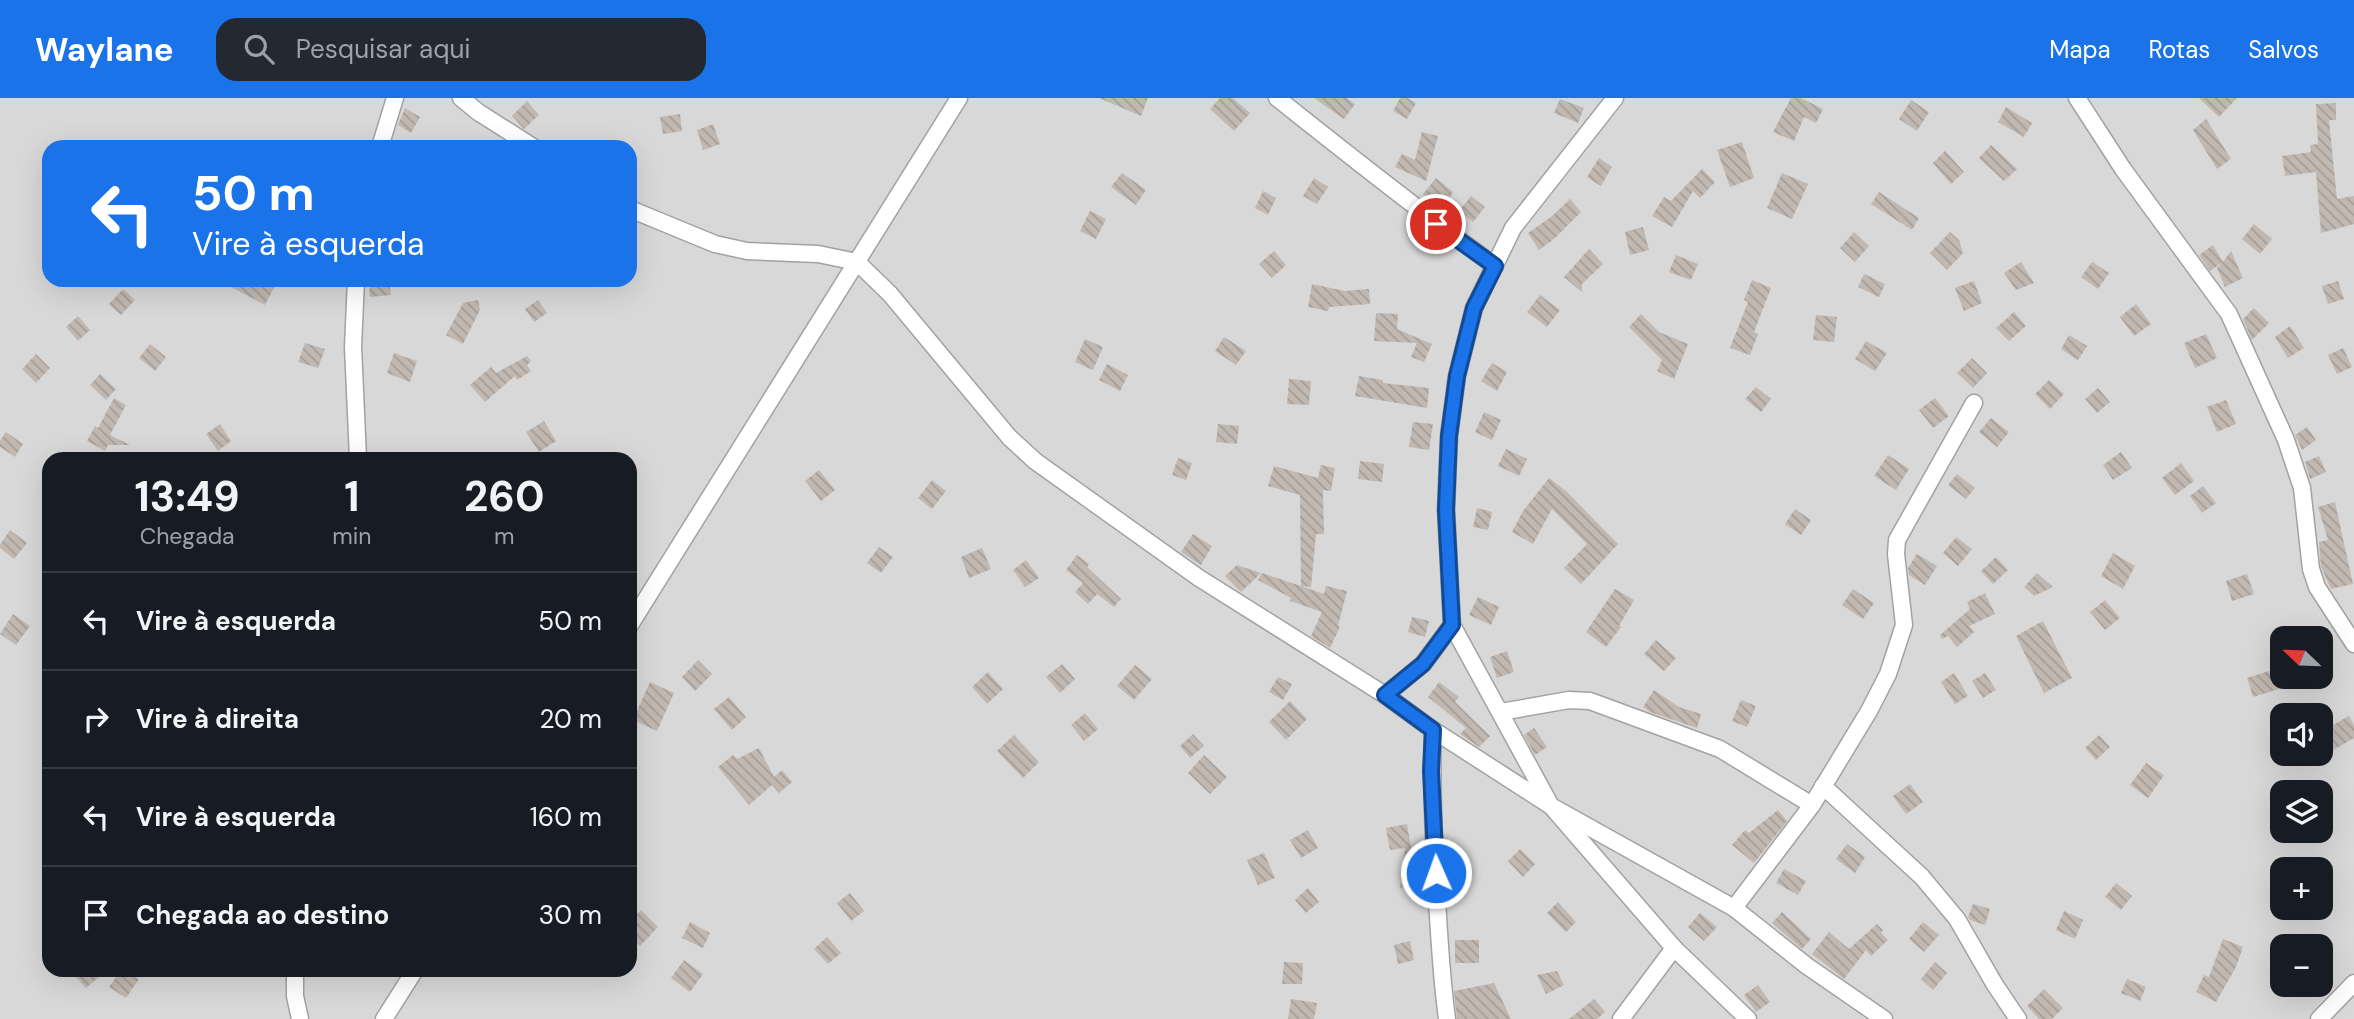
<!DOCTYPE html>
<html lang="pt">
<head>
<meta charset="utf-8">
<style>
	body { margin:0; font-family:"DM Sans",sans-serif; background:#242831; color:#f1f3f6; height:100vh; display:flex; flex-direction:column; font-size:26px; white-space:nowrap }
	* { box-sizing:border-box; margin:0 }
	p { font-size:23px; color:#9ea1a6 }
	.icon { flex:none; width:38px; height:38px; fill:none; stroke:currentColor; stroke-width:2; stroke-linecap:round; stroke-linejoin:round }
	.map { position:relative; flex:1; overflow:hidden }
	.panel { position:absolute; left:42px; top:354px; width:595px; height:525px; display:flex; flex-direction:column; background:#171b24; border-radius:21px; box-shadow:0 7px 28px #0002 }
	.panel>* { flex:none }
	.guide { position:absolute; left:42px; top:42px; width:595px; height:147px; border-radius:21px; box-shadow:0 7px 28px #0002; background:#1a73e8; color:#fff; overflow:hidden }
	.needle { width:46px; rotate:293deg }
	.fabs { position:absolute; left:2270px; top:528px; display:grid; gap:14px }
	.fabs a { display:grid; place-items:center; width:63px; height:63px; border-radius:14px; background:#171b24; box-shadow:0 7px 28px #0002; font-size:35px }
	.pin { position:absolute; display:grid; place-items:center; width:60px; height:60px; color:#fff; margin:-30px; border:4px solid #fff; border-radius:50%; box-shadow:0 2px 7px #0007 }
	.me { position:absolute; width:77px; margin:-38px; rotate:358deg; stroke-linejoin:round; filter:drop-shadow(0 0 5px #0008) }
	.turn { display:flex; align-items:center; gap:24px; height:147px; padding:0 35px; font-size:32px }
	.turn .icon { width:91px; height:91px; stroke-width:2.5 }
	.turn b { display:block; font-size:49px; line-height:60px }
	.eta { display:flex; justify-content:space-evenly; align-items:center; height:119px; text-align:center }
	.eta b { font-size:42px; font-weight:700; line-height:49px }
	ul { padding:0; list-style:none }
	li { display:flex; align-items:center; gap:21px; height:98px; padding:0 35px; border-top:2px solid #363941 }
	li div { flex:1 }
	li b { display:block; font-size:26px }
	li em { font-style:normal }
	header { display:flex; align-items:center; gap:42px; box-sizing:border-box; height:98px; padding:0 35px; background:#1a73e8; color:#fff }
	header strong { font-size:33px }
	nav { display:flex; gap:38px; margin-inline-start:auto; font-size:24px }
	.search { width:490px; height:63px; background:#242831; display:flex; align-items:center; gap:18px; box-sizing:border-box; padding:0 24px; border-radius:21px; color:#9ea1a6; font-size:26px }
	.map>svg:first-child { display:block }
</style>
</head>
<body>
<header>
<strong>Waylane</strong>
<div class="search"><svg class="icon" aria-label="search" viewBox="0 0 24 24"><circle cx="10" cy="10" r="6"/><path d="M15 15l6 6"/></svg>Pesquisar aqui</div>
<nav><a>Mapa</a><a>Rotas</a><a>Salvos</a></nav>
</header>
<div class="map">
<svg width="2354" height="921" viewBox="0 0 2354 921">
	<defs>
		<pattern id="building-back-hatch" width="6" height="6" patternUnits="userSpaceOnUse" patternTransform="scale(1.75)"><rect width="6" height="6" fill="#c1b8b1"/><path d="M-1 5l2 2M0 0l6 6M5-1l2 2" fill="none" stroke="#a59e98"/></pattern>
	</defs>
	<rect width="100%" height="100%" fill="#ece8e1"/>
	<!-- residential -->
	<path fill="#d9d8d8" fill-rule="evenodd" d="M0,0H2354V921H0ZM49,49H630V182H49ZM49,360H630V872H49ZM2282,541H2320V579H2282ZM2282,618H2320V656H2282ZM2282,695H2320V733H2282ZM2282,772H2320V810H2282ZM2282,849H2320V887H2282Z"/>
	<!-- building -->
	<g fill="url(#building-back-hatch)">
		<polygon points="1099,0 1148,0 1141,18"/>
		<polygon points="1220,0 1233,0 1250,15 1234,33 1210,11"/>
		<polygon points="1314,0 1347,0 1355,6 1344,21"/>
		<polygon points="1400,0 1407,0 1416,5 1407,21 1393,13"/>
		<polygon points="1791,0 1801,0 1823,11 1816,25 1804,19 1794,43 1773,34"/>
		<polygon points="2199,0 2237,0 2219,19"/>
		<polygon points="1560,1 1584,10 1578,25 1554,15"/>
		<polygon points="1911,2 1929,14 1917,33 1899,21"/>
		<polygon points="527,3 539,17 524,31 512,18"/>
		<polygon points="2336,5 2336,22 2329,22 2337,101 2354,98 2354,126 2321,135 2316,74 2285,78 2282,58 2311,54 2310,47 2318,46 2316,6"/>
		<polygon points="2006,9 2032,25 2024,39 1998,24"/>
		<polygon points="405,10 420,19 411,35 398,27"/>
		<polygon points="680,16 682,33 663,36 660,19"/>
		<polygon points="2206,21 2231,61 2217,71 2193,32"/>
		<polygon points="713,26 720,46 703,52 697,32"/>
		<polygon points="1422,34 1438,38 1426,83 1395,69 1402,56 1415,62"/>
		<polygon points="1742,44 1754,80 1730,89 1717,52"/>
		<polygon points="1991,47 2017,71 2004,83 1979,60"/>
		<polygon points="1945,53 1964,74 1951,86 1933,65"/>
		<polygon points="1599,60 1612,69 1601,88 1587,79"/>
		<polygon points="1702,71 1715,84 1700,100 1693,93 1672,129 1652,118 1664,99 1671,103"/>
		<polygon points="1122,75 1146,92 1136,107 1111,89"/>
		<polygon points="1782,75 1808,86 1792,121 1767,110"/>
		<polygon points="1314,80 1328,89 1317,106 1303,98"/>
		<polygon points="1436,80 1453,94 1442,112 1423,96"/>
		<polygon points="1263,93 1276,100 1268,117 1255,110"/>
		<polygon points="1879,94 1919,120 1912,132 1871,106"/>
		<polygon points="1471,98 1485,109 1473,124 1459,113"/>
		<polygon points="1570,101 1581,114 1554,141 1539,152 1528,135 1551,119"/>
		<polygon points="1090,113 1106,121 1096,141 1080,133"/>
		<polygon points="2254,126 2272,141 2260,156 2242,141"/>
		<polygon points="1643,129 1649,152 1630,157 1625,134"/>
		<polygon points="1854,134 1869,148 1855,164 1840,150"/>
		<polygon points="1950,134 1959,142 1963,155 1947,172 1930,155"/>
		<polygon points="2213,147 2223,164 2231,153 2243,180 2225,189 2217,170 2223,164 2210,173 2199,157"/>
		<polygon points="1589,151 1603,166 1582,186 1582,194 1564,179"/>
		<polygon points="1274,153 1286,167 1272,180 1259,166"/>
		<polygon points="1676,157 1698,166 1691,182 1669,174"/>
		<polygon points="2021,164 2034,185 2016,192 2004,175"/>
		<polygon points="2092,164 2109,175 2098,191 2081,179"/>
		<polygon points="1864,176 1885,186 1879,199 1858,189"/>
		<polygon points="218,182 278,182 265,207"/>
		<polygon points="369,182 389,182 391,197 370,199"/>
		<polygon points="1752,182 1771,190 1754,234 1758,236 1750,257 1730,250 1748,204 1744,202"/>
		<polygon points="1974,183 1982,205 1964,213 1955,190"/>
		<polygon points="2338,183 2344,201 2328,206 2322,188"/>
		<polygon points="1312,186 1345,193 1369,191 1370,206 1329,209 1328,213 1308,209"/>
		<polygon points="123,191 135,202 121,217 109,206"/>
		<polygon points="1540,197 1560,212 1547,229 1527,214"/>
		<polygon points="478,202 480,212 463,246 446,237 463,205"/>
		<polygon points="538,202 547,215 534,224 525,211"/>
		<polygon points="2136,206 2151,226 2134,238 2120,219"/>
		<polygon points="2254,210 2269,225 2252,242 2243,221"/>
		<polygon points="2014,214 2026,228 2009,243 1996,230"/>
		<polygon points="1376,215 1398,216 1397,231 1432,246 1424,264 1411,259 1417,245 1374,243"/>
		<polygon points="1641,216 1659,234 1688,246 1674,281 1657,273 1662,262 1629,229"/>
		<polygon points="1816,217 1837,219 1834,244 1813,242"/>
		<polygon points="78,218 90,232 78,243 66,229"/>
		<polygon points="2290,228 2304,250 2288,260 2275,239"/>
		<polygon points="2206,236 2217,260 2195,270 2184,245"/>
		<polygon points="2069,237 2087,248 2078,262 2061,251"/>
		<polygon points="1224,239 1246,253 1236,267 1215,253"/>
		<polygon points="1085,241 1103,249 1093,272 1075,264"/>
		<polygon points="1866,243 1887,255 1875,273 1855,261"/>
		<polygon points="305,245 325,251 318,270 298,264"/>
		<polygon points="150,246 166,259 155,273 139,260"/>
		<polygon points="2343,250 2352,269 2337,276 2328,257"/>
		<polygon points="394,255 417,263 410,284 387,275"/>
		<polygon points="36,256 50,270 36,285 22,271"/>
		<polygon points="527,258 531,263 527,267 531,273 517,282 515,278 485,304 470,287 491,269 496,275"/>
		<polygon points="1972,260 1987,275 1973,290 1957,275"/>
		<polygon points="1492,265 1507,274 1497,293 1481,283"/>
		<polygon points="1107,266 1128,277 1120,293 1099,282"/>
		<polygon points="100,276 116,291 106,302 90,287"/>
		<polygon points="1359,278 1383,282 1383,285 1429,290 1427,310 1355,298"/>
		<polygon points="1289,281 1311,283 1309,307 1287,306"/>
		<polygon points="2049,282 2064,296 2050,311 2035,296"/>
		<polygon points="1756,289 1771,301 1761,314 1745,301"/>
		<polygon points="2098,290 2110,304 2097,315 2085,301"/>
		<polygon points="114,300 126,307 110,337 130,347 108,347 105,353 87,343 95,328 98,330"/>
		<polygon points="1935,300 1949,318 1933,330 1919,312"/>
		<polygon points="2226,302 2236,326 2217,334 2207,309"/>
		<polygon points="1484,314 1501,322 1492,342 1475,334"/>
		<polygon points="1991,320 2009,334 1997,349 1979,334"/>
		<polygon points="544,323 556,343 539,354 526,334"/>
		<polygon points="1413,324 1433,326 1429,352 1409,349"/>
		<polygon points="220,326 231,343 218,353 206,336"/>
		<polygon points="1218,326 1239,328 1237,346 1216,344"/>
		<polygon points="2307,329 2316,342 2302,352 2295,337"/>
		<polygon points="6,334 23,346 15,359 0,349 0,343"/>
		<polygon points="1506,351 1527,361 1519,378 1498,368"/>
		<polygon points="2121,354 2132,370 2113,382 2103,367"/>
		<polygon points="1888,357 1909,371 1896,392 1874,378"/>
		<polygon points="2319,358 2326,374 2310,381 2305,364"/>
		<polygon points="1178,360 1192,365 1186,382 1172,377"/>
		<polygon points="1360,363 1384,366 1382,384 1358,381"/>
		<polygon points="2181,365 2194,383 2175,397 2162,380"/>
		<polygon points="1321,367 1335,370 1331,393 1323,392 1324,436 1316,436 1311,489 1301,488 1324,496 1326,488 1347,493 1338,528 1340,529 1330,550 1311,538 1322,514 1290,503 1291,500 1258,482 1262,475 1301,488 1300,397 1268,388 1274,368 1318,380"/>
		<polygon points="819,372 835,392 821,403 805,383"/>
		<polygon points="1957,376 1975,390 1966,401 1948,387"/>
		<polygon points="1549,380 1567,394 1618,446 1581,486 1564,470 1587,446 1552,411 1533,446 1512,434 1523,413"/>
		<polygon points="932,382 946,393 932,411 918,400"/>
		<polygon points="2203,388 2216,405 2202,415 2190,398"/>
		<polygon points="2335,404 2353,486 2331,491 2321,469 2319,444 2328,442 2318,409"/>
		<polygon points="1477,410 1492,414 1488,432 1473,429"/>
		<polygon points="1795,411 1811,422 1801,437 1785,426"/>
		<polygon points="10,432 27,445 14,461 0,450 0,447"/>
		<polygon points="1193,436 1212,448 1201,467 1181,454"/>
		<polygon points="1956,439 1972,451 1958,468 1943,455"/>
		<polygon points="879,449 893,459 881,475 867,465"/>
		<polygon points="982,450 991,471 969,480 961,459"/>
		<polygon points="2113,455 2135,468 2123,491 2101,478"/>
		<polygon points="1917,456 1937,468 1925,487 1909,477 1908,470"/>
		<polygon points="1077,457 1089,466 1087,469 1121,501 1114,509 1097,496 1088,506 1075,494 1083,485 1066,472"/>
		<polygon points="1996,459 2008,472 1993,486 1981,473"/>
		<polygon points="1026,462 1039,480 1025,489 1013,472"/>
		<polygon points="1237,467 1261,475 1241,494 1225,478"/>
		<polygon points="2037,475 2053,489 2034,498 2024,489"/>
		<polygon points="2247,476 2254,496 2232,503 2226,483"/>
		<polygon points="1615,491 1634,502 1619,528 1621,529 1606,549 1586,534"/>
		<polygon points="1853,491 1874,505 1863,521 1842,507"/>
		<polygon points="1985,495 1995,516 1969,528 1974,534 1957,549 1948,538 1942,541 1940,537 1970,511 1967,504"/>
		<polygon points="1478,499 1499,509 1491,527 1469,517"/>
		<polygon points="2105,502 2120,520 2105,532 2090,514"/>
		<polygon points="13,516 30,528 16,547 0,536"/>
		<polygon points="1412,519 1429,523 1425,539 1408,534"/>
		<polygon points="2043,523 2072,580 2044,595 2016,538"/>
		<polygon points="1656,542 1676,560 1664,573 1644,556"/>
		<polygon points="1507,553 1514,574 1497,580 1490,559"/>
		<polygon points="698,562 712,576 695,593 682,579"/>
		<polygon points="1062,566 1075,581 1060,595 1046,579"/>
		<polygon points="1135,567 1152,581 1134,602 1117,588"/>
		<polygon points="2282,569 2282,590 2253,599 2247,580"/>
		<polygon points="988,574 1003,591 987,606 972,589"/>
		<polygon points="1954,575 1968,598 1955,606 1941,584"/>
		<polygon points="1985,575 1996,592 1983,600 1972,583"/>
		<polygon points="1278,579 1292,586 1283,602 1269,594"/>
		<polygon points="650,584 674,595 657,633 633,622"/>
		<polygon points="1439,584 1459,599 1455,604 1490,638 1479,649 1460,636 1466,630 1428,599"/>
		<polygon points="1654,592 1679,609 1701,616 1697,630 1650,614 1643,609"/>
		<polygon points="729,599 746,619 732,632 714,611"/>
		<polygon points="1741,602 1756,608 1747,629 1732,623"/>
		<polygon points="1290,603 1307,621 1286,642 1269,624"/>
		<polygon points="1085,615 1098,631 1084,643 1071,627"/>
		<polygon points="2349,618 2354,627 2354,640 2325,657 2320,638 2334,634 2331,628"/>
		<polygon points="1534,630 1547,649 1535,657 1524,637"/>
		<polygon points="1193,636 1204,648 1190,660 1180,648"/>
		<polygon points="1014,637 1039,664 1023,680 997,653"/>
		<polygon points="2099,637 2110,649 2096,662 2085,650"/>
		<polygon points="759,650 774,679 782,672 792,684 779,695 772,687 749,707 718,669 733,657 737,661"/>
		<polygon points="1204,657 1227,679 1210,696 1188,675"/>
		<polygon points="2146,665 2164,677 2148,700 2130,687"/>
		<polygon points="1910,686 1923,704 1906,716 1893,698"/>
		<polygon points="1778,712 1787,723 1754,765 1732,747 1745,732 1749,735"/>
		<polygon points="1407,726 1411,749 1419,792 1400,790 1405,750 1390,752 1386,730"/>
		<polygon points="1308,732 1318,750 1301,760 1290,742"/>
		<polygon points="1847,746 1865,759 1855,775 1836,761"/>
		<polygon points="1520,751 1535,766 1523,779 1508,763"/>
		<polygon points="1264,755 1275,780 1258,787 1247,762"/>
		<polygon points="1784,771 1806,783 1798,797 1776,785"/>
		<polygon points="2116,785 2132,798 2121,812 2105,799"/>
		<polygon points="1308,790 1319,804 1306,815 1295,802"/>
		<polygon points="850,795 864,813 851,823 837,805"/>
		<polygon points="1558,804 1576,824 1566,834 1547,815"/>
		<polygon points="1973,806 1990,811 1985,827 1970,822 1968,819"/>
		<polygon points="641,812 658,829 640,848 630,839 630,823"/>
		<polygon points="2064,813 2083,822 2075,841 2056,832"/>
		<polygon points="1782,814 1811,841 1802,851 1772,825"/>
		<polygon points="1700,815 1717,829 1704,843 1688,829"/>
		<polygon points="690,824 710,835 703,850 682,840"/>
		<polygon points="1923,824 1939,837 1924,854 1909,841"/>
		<polygon points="1877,826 1883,832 1881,835 1888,842 1871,858 1866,852 1844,881 1812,856 1829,834 1849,851"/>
		<polygon points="827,839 841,855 828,866 814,851"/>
		<polygon points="2223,841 2243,849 2236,869 2216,904 2196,894 2204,877 2209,879"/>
		<rect x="1455" y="842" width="24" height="23"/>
		<polygon points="1410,843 1414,862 1398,866 1394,847"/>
		<polygon points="684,862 703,876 690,894 671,880"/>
		<polygon points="1284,864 1303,865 1302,886 1282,886"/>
		<polygon points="1935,864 1947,875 1933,892 1921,881"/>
		<polygon points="69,872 107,872 86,890"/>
		<polygon points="121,872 139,881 126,900 109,889"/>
		<polygon points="1557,873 1564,887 1546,896 1537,877"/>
		<polygon points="2127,881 2146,889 2140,903 2121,895"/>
		<polygon points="1494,885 1511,921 1457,921 1454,893"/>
		<polygon points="1758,887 1770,904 1756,914 1744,897"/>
		<polygon points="2044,891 2063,910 2052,921 2039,921 2027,908"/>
		<polygon points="1291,901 1317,905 1314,921 1288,921"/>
		<polygon points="1594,901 1605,914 1597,921 1569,921"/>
	</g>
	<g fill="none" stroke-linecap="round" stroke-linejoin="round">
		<!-- minor casing -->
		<g stroke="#a2a2a2" stroke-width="19">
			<g id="minor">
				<polyline points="461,0 478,14 533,49"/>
				<path d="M1277,0C1349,57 1420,114 1495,168"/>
				<polyline points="1615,0 1513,130 1474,210 1457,278 1449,338 1446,412 1452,527 1551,708 1674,850 1748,921"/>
				<polyline points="2077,0 2123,71 2229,216 2286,342 2302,390 2311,471 2317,489 2354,546"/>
				<polyline points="380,49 395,0"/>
				<polyline points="630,111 715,146 747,153 818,156 857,164 890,196 1009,339 1035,363 1199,480 1385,597 1433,632 1551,708 1734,810 1807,868 1884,921"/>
				<polyline points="356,182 353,249 358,360"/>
				<polyline points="630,527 959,0"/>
				<polyline points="1385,597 1423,566 1452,527"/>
				<polyline points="1501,614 1569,602 1590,603 1720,651 1812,707"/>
				<path d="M1433,632C1431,677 1433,721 1435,766C1438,818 1440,869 1447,921"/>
				<polyline points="1823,688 1922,779 1957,821 1995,887 2018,921"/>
				<polyline points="1734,810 1812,707 1869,613 1888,576 1904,527 1896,456 1897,442 1974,305"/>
				<polyline points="295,872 295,898 300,921"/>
				<polyline points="384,921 415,872"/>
				<polyline points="1621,921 1674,850"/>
				<polyline points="2319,921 2354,885"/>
			</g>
		</g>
		<!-- minor -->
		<use href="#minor" stroke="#fff" stroke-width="16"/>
	</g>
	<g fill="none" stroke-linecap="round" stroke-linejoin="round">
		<!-- route casing -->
		<g stroke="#114b97" stroke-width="18">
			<polyline id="route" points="1436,775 1431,673 1433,632 1385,597 1423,566 1452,527 1446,412 1449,338 1457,278 1474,210 1495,168 1436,126"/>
		</g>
		<!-- route -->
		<use href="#route" stroke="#1a73e8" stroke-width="12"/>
	</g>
</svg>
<div class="fabs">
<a><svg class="needle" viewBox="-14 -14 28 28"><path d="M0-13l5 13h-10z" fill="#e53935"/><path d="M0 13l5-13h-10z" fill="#9ea1a6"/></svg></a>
<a><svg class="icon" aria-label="sound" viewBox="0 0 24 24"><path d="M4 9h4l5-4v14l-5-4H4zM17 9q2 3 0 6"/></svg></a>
<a><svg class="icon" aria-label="layers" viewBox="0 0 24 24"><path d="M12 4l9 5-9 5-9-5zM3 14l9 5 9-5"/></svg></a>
<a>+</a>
<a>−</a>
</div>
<div class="pin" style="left:1436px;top:126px;background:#d93025"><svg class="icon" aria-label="arrive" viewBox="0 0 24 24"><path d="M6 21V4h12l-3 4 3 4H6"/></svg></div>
<svg class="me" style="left:1436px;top:775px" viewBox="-20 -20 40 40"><circle r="17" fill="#1a73e8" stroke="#fff" stroke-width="3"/><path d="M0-11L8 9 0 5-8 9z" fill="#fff"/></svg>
<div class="guide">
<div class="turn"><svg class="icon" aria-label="left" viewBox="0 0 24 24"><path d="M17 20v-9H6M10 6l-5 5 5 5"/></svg><div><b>50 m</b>Vire à esquerda</div></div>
</div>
<section class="panel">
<div class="eta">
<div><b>13:49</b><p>Chegada</p></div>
<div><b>1</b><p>min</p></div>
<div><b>260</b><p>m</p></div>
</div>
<ul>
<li><svg class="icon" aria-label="left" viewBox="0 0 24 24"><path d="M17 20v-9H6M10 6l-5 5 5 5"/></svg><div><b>Vire à esquerda</b></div><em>50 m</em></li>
<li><svg class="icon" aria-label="right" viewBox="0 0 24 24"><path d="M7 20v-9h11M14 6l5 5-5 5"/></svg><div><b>Vire à direita</b></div><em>20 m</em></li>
<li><svg class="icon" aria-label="left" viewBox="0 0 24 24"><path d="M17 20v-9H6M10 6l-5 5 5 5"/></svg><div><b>Vire à esquerda</b></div><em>160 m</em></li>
<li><svg class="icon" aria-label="arrive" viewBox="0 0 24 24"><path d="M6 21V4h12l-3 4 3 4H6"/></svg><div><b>Chegada ao destino</b></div><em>30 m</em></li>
</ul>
</section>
</div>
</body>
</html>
